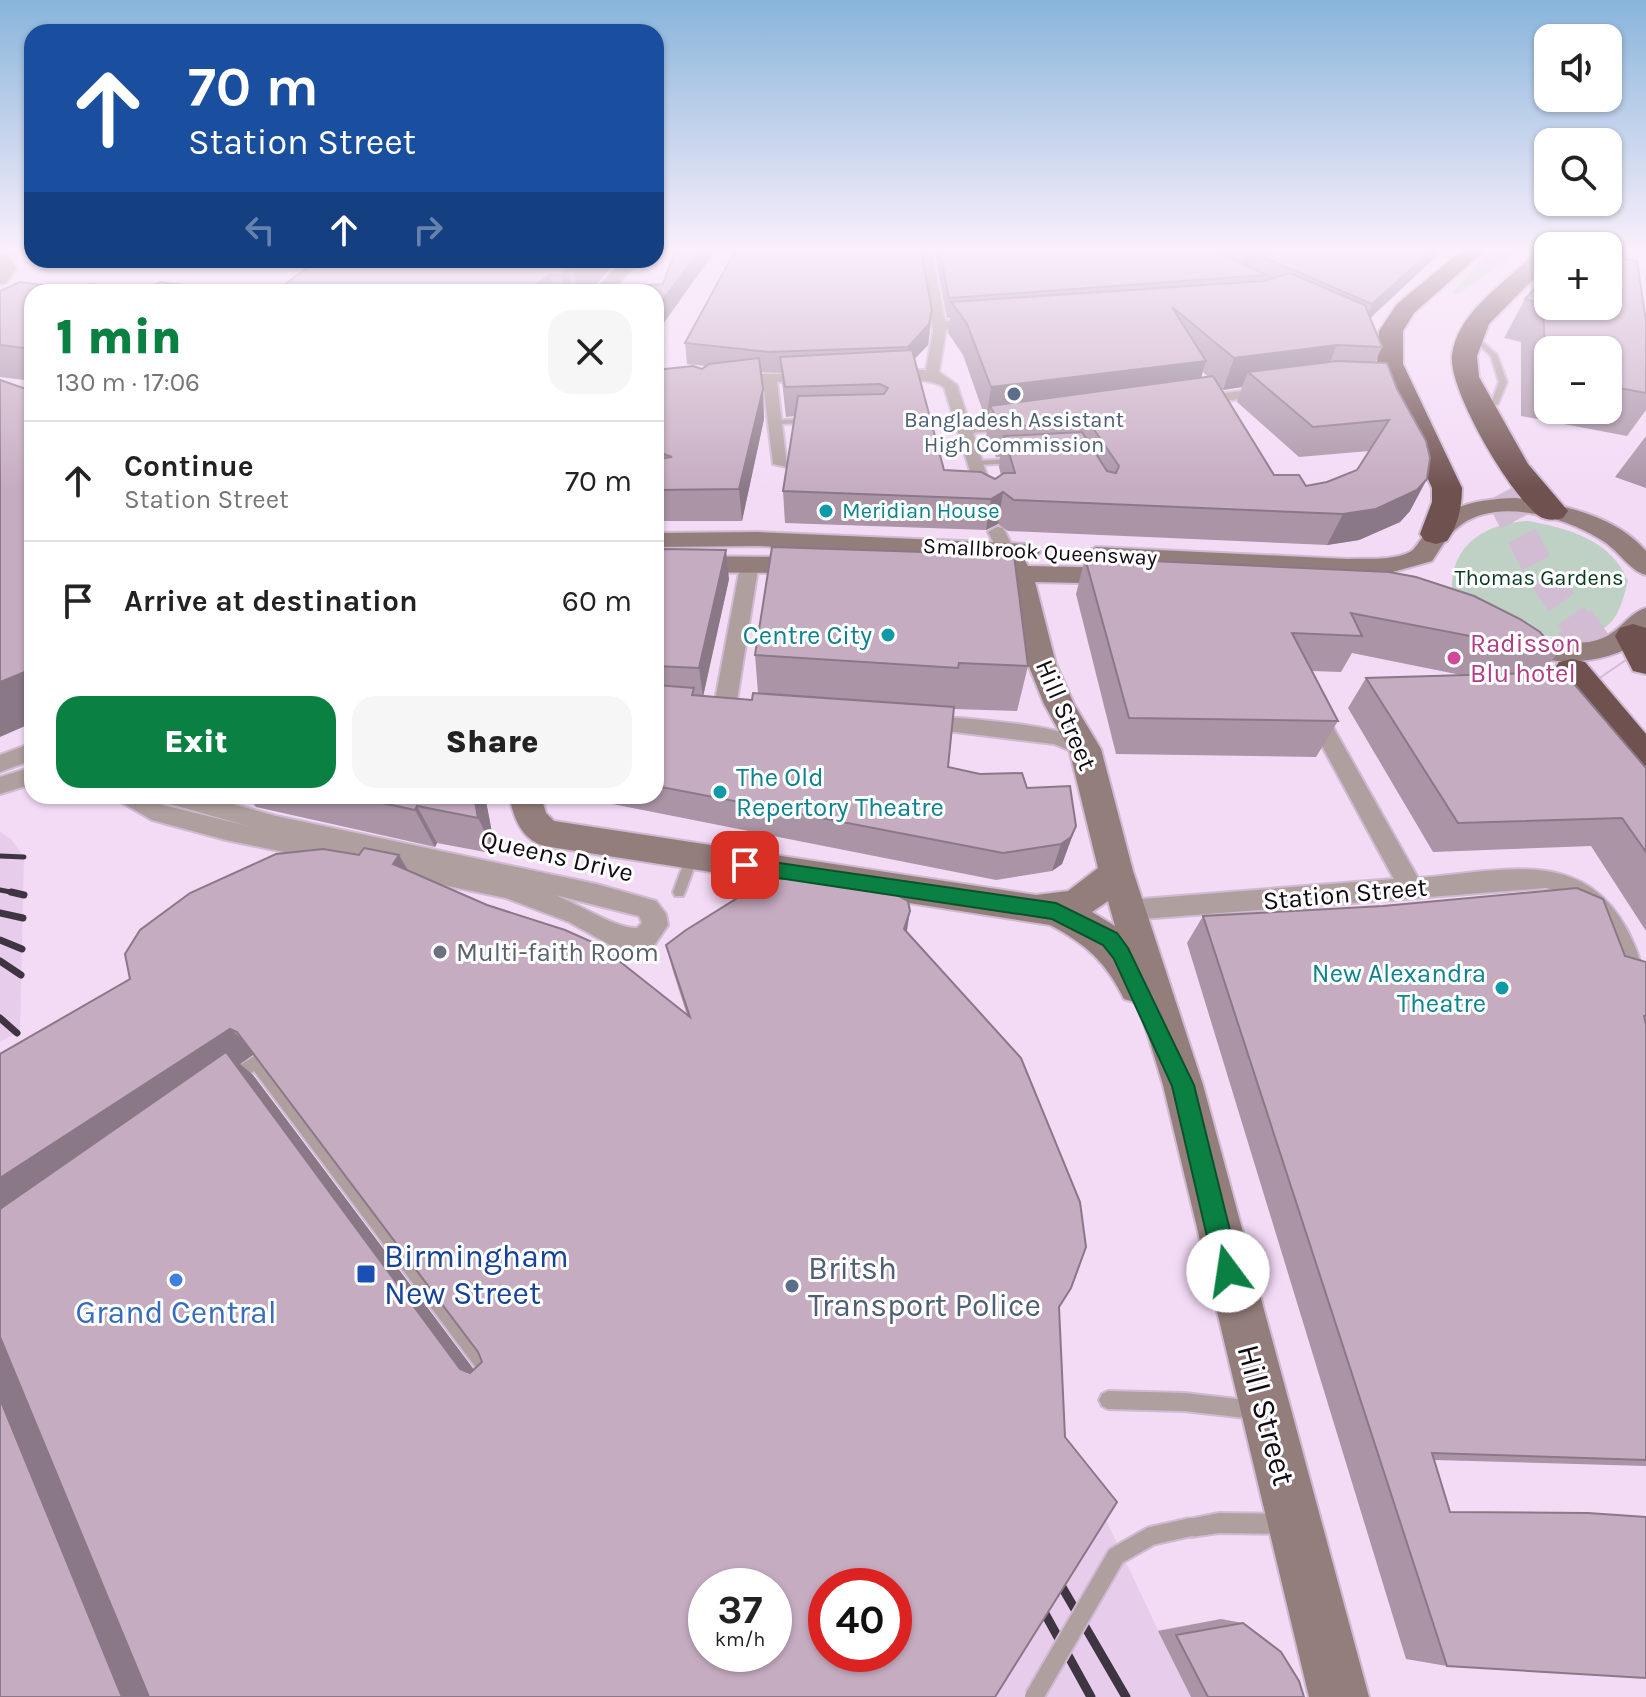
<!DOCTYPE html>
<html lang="en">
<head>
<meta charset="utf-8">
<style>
	body { margin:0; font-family:Karla,sans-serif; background:#f6f6f6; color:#222; height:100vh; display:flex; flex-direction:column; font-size:30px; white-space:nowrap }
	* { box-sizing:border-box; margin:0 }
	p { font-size:26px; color:#767676 }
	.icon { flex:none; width:44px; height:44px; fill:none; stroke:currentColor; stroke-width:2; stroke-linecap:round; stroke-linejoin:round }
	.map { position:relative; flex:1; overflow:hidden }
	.panel { position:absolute; left:24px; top:284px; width:640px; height:520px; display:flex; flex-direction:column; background:#fff; border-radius:24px; box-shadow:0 2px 6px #0004 }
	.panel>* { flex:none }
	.hud { position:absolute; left:24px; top:24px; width:640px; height:244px; border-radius:24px; box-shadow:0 2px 6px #0004; background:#1a4fa0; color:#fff; overflow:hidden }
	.tools { position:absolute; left:1534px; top:24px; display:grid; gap:16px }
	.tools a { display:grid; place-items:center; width:88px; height:88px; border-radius:16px; background:#fff; box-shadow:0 2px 6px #0004; font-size:40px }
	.speed { position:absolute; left:688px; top:1568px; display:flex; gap:16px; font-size:40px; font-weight:700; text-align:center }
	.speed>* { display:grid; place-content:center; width:104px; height:104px; border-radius:50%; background:#fff; box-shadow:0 2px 6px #0004; line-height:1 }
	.speed small { font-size:20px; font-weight:400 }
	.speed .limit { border:12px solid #d22; background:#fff; color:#111 }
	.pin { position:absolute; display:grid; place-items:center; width:68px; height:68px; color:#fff; margin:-34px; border-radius:16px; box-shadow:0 4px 12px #0006 }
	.me { position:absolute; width:88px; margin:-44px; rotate:346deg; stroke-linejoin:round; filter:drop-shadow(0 0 6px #0008) }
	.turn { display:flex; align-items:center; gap:28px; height:168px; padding:0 32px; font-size:36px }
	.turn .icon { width:104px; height:104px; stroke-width:2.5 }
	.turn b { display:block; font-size:56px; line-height:68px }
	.lanes { display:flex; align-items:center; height:76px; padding:0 32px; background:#0003; justify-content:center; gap:40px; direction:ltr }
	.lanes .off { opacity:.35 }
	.round { display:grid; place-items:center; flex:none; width:84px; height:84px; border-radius:24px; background:#f6f6f6 }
	.summary { display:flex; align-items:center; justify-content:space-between; height:136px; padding:0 32px }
	h1 { font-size:48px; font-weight:800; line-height:60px; color:#0b8043 }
	.action { display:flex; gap:16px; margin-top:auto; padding:16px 32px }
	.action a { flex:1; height:92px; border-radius:24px; background:#0b8043; color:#fff; font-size:32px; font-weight:800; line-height:92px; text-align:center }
	.action a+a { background:#f6f6f6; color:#222 }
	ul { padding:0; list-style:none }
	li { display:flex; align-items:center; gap:24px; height:120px; padding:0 32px; border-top:2px solid #e0e0e0 }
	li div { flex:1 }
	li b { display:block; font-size:30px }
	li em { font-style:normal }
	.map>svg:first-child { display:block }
</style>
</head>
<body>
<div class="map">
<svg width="1646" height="1697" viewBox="0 0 1646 1697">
	<rect width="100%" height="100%" fill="#f3dbf6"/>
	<!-- built -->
	<g fill="#e8ccec">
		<polygon points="0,832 11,839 24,857 20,1031 0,1042"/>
		<polygon points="1099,1505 1158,1630 1221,1619 1279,1697 978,1697"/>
	</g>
	<!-- green -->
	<g fill="#bed1c4">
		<polygon points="1490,251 1518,251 1458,294 1452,293"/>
		<path d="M1528,521C1569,528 1612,541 1628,581C1624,595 1620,616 1607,626C1565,655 1483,622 1452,589C1451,543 1488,523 1528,521Z"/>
	</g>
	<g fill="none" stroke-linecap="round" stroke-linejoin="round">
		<!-- highway-tunnel-far1 -->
		<polyline stroke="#d1bcd4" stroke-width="31" stroke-dasharray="31 16" stroke-linecap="butt" points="1500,494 1543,576 1576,623"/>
		<!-- highway-tunnel -->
		<polyline stroke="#d1bcd4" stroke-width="40" stroke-dasharray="40 20" stroke-linecap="butt" points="1575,621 1610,672"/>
		<!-- lane casing -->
		<g stroke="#cfbad2" stroke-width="4">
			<g id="lane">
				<polygon points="10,251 20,251 7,256 4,254"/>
				<polygon points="1468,332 1472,332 1497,355 1507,382 1498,404 1484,412 1480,410 1492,401 1499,382 1491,356 1468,334"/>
				<polygon points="808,419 811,419 811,423 776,424 772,422 776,420"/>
				<polygon points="1013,459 1016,459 1016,463 976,465 972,463 976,461"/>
				<polygon points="692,852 696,854 698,857 685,892 683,896 675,896 673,892 686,857 688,854"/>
				<polygon points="256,1055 261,1057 495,1365 498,1371 495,1377 489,1380 483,1377 254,1071 232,1085 227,1083 225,1078 227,1073"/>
				<polygon points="1108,1391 1184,1393 1255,1401 1261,1404 1264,1410 1261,1416 1255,1419 1184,1411 1108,1409 1102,1406 1099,1400 1102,1394"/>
				<polygon points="1219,1513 1283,1514 1290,1517 1293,1524 1290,1531 1283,1534 1219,1533 1191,1537 1184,1534 1181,1527 1184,1520"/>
			</g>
		</g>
		<!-- street casing -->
		<g stroke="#cfbad2" stroke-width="4">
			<g id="street">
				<path d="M919,251H931L945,321L981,319L988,323L981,327L946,329L939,372L957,385L970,425L1018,418L1026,423L1018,428L973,433L996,503L994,507L988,508L980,503L944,387C922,374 895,386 879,374L886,370H926L933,331Z"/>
				<polygon points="1528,269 1548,273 1548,281 1524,276 1524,270"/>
				<polygon points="730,374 813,374 820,378 813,382 777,382 787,467 773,464 763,382 725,381 725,375"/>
				<polygon points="1272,387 1279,391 1277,394 1193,405 1186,401 1193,397"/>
				<polygon points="997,527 1003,528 1015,551 1012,555 1006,556 1000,555 988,532"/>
				<polygon points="750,557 759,562 736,706 725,713 714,706 741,562"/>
				<path d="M1313,702L1320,704L1418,878C1506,871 1590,844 1633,942C1640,957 1646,979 1644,995L1634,999L1624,995C1602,947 1610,907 1546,888L1129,920L1120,917L1116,910L1120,903L1129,900L1394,879L1302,709Z"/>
				<path d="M922,715C954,718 1082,724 1096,749L1085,757L1054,744L914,727L911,722Z"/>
				<polygon points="32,743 32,760 0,772 0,755"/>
				<polygon points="32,767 32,784 0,794 0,777"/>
				<path d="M118,796H147L159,804L248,826L163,802L160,796H203L276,816L596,884L656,901L666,914L668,925L653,947L621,951L569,922L506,898L226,840L152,820L121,802ZM555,895L639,916L642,923L637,928C617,929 578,904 555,895Z"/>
			</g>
		</g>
		<!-- secondary casing -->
		<g stroke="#cfbad2" stroke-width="4">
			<g id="secondary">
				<polygon points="3,255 9,256 16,269 6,283 0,284 0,256"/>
				<polygon points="624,260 641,260 611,292 592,292"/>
				<path d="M1516,498C1560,504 1615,515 1646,551V575C1630,571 1618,550 1603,541C1567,518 1501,497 1462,524C1447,535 1441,548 1432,561L1389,573L1347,575L1096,563L1083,555L1096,547L1347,559C1367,558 1392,561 1410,552C1416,549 1423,535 1429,528C1452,503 1483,499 1516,498Z"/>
				<path d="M757,532L1027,544L1040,552L1036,557L1024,559L1028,566L1127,568L1140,576L1127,584L1035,582L1056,664L1074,704L1101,749L1133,871L1203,1085L1369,1697H1309L1163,1085L1138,1003L1124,999C1106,962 1086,944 1050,925L544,846C521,839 514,818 509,796H541L546,813L554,821L1036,895L1068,891L1098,868L1069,749L1044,704L1028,664L1009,581L991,578L987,573L991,568L1002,565L998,558L757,546L656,547V533ZM1108,901L1115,926L1092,912Z"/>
				<polygon points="656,556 816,557 829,565 816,573 656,572"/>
				<path d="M1646,608V637C1603,669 1551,665 1502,650L1498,644L1502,638C1524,632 1561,646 1589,642C1620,637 1625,614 1646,608Z"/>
			</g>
		</g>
		<!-- highway casing -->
		<g stroke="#cfbad2" stroke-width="4">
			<g id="highway">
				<path d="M1461,251H1484L1414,313L1403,331V364L1462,488C1462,506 1458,526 1447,541L1436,544L1425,541L1420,534L1432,502V488L1377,364L1379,331L1397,304Z"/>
				<path d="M1536,251H1548V264L1489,324L1477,356L1479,377L1528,464L1568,511L1563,518C1555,520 1547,521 1539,516C1511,496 1448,390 1452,355C1458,310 1508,282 1536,251Z"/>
				<polygon points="1633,624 1646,628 1646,674 1633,671 1615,636 1620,628"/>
				<polygon points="1572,659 1585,662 1646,734 1646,777 1632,772 1559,680 1553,671 1559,662"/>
			</g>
		</g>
		<!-- lane -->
		<use href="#lane" fill="#af9f9e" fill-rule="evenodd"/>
		<!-- street -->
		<use href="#street" fill="#af9f9e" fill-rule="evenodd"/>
		<!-- secondary -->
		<use href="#secondary" fill="#947e7c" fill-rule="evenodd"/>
		<!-- highway -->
		<use href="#highway" fill="#6f514f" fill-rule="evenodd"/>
		<!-- rail-far2 -->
		<g stroke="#3f3441" stroke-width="5">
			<polyline points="0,856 24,857"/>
			<polyline points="0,890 21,894"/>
		</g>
		<!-- rail-far1 -->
		<g stroke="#3f3441" stroke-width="7">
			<polyline points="11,892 24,895"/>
			<polyline points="0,913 23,918"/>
			<polyline points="0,940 22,949"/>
			<polyline points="0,961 21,975"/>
			<polyline points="0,1018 17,1033"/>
		</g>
		<!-- rail -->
		<g stroke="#3f3441" stroke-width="9">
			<polyline points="1055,1575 1126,1697"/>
			<polyline points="1038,1601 1091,1697"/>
		</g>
		<!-- lane-bridge casing -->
		<g stroke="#cfbad2" stroke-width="22" stroke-linecap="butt">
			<polyline id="lane-bridge" points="1034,1697 1116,1556 1151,1536 1191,1527"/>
		</g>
		<!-- lane-bridge -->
		<use href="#lane-bridge" stroke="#af9f9e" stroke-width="18"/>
	</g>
	<!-- wall -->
	<g fill="#aa94a6" fill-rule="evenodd">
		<path d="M934,251H1442L1370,318L1382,347L1375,363L1410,511L1400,522L1359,540L1327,545L1008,531L998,524L986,530L785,523L783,491L795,416L786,417L781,373L761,372L764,419L742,521H656V370L702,369L706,366L687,364L685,343L930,331L928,345L914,359L944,470L995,479L1001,475L999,467L1000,457H996L986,437L988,420H986L963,355L948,333L950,318H947ZM1203,372L1208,377L1201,378ZM1242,387L1237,402L1299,457L1369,451L1357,470L1327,482L1306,486L1274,475L1220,388L1223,390Z"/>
		<polygon points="317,260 617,260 590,292 275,292"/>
		<polygon points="78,290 143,291 32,292 32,381 0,377 0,291"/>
		<path d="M1525,299L1646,321V410L1627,436L1521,416V342L1504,338ZM1548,350H1608V410H1548Z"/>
		<polygon points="1646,436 1646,488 1615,477"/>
		<polygon points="656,550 729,579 703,696 752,700 758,693 755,655 1028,666 1017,711 954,709 948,767 1027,788 1076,826 1062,864 1052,871 996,880 572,796 656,796"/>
		<polygon points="1085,558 1558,653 1541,673 1646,852 1646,931 1591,846 1433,852 1348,708 1366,678 1461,675 1352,653 1341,672 1312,671 1338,721 1316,757 1116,754 1076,594"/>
		<polygon points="247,796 485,796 496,854 437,843 435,847 256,807"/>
		<path d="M408,871L687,1015L673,971L666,945L907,933L1021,1058L0,1697L130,979ZM254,1054L478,1352L482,1362L474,1370L253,1075L240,1064Z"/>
		<polygon points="1203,916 1625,956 1646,962 1646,1466 1434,1460 1447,1666 1406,1659 1187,943"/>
		<polygon points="1221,1619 1243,1623 1304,1697 1191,1697 1158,1631"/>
	</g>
	<!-- shaded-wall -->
	<g fill="#8b7887">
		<polygon points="699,251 715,251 656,334 656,309"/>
		<polygon points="1245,251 1310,251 1258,255 1254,266 1239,270"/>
		<polygon points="1431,251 1442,251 1364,324 1372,304"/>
		<polygon points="583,260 617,260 590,292 577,292 573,271"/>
		<polygon points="568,267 573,292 564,292 561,276"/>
		<polygon points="550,275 554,292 525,292"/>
		<polygon points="932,310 928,345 906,368 908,347"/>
		<polygon points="1337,345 1324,377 1248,372 1242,387 1223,390 1234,358"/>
		<polygon points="1206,361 1196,393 990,406 988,420 986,420 991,387"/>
		<polygon points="763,389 764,419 742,521 739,489"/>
		<polygon points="1427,479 1410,511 1400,522 1359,540 1327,545 1343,514"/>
		<polygon points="1003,492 998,524 986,530 991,499"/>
		<polygon points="726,550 729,579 703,697 699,668"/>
		<polygon points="32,669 32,723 0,737 0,682"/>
		<polygon points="474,796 485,796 496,854 478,818"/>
		<polygon points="417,806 437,843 435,847 415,810"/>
		<polygon points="1076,826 1062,864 1052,871 1061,844"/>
		<polygon points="399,855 415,882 393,864"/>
		<polygon points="910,911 906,937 904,929"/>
		<polygon points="230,1029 257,1052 240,1064 253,1075 481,1379 0,1233 0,1178"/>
		<polygon points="0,1299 173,1697 122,1697 0,1399"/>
	</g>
	<!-- building -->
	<g fill="#c6acc1" stroke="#8b7887" stroke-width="2" fill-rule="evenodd">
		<polygon points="675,251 699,251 656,309 656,292 615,292 618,287 663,284"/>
		<polygon points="735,251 921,251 932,310 929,324 908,347 769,352 685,343"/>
		<polygon points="940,251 1214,251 1266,275 949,298"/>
		<polygon points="1273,251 1431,251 1372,304 1258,255"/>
		<polygon points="1608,256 1637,261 1646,321 1646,393 1608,386 1608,350 1548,350 1548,376 1546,376 1543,304 1525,299 1548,275 1548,306 1608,306"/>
		<polygon points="317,260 413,260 424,262 425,260 583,260 573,271 568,267 561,276 550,275 525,292 275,292"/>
		<polygon points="1290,273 1365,305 1382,347 1337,345 1234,358 1172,307 1206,361 991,387 967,324 951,302 1263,281"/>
		<polygon points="20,282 78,290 90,284 143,291 160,282 239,292 32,292 32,349 0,345 0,291"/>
		<polygon points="912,350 944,470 981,472 995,479 1004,473 1015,473 1004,436 1082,432 1107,471 1116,473 1119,466 1091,425 1001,426 990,406 1213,376 1274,475 1299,475 1306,486 1327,482 1357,470 1389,420 1313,427 1248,372 1337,361 1387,363 1397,389 1426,441 1430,458 1427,479 1417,490 1376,509 1343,514 1014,500 1003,492 991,499 783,491 798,396 884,394 888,388 880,384 785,387 780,357"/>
		<polygon points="759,358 763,389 739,489 656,490 656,459 672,457 656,451 656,370 693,366 702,369 709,364"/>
		<polygon points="0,380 32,391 32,669 0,682"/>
		<polygon points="772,547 1014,555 1028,666 959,663 958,668 755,655"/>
		<polygon points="666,549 726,550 699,668 656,666 656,550"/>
		<polygon points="1085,558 1389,572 1416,577 1474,596 1520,619 1540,632 1558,653 1351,613 1362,636 1292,633 1338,721 1129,718"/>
		<polygon points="1564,672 1646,768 1646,852 1622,818 1458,823 1366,678"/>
		<polygon points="656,685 694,688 692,695 752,700 753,693 954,707 948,767 980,774 1022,773 1027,788 1070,786 1076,826 1071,837 1061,844 1003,853 656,786"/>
		<polygon points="350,796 474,796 478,818 417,806 415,810"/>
		<path d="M364,848L399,855L393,864L487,905L565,930L599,945L690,1017L666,945L686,930L744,894L777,879H841L888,890L908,901L910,911L904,929L1021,1058L1080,1202L1086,1247L1071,1288L1059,1307L1065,1437L1117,1502L995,1697H149L0,1337V1209L226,1052L460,1369L470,1373L482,1362L478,1352L237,1032L230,1029L0,1178V1054L130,979L125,954L140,930L190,893L276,854L323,849L359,855ZM706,1586H774V1654H706ZM826,1586H894V1654H826Z"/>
		<polygon points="1577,888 1603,899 1625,956 1646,962 1646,1016 1644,1016 1646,1025 1646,1460 1432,1453 1450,1512 1588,1513 1646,1517 1646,1678 1447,1666 1203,916 1383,906"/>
		<polygon points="0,1399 122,1697 0,1697"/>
		<polygon points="1243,1623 1281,1652 1299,1681 1304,1697 1208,1697 1176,1635"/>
	</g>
	<!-- sky -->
	<linearGradient id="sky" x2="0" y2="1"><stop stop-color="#88b5db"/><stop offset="0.51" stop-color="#faeffb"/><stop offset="1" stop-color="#faeffb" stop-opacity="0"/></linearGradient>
	<rect width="1646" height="489" fill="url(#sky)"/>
	<!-- route -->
	<polygon fill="#0b8043" stroke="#07532c" stroke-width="2" points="745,858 1056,903 1117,933 1128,948 1194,1085 1240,1271 1237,1280 1228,1283 1219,1280 1215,1271 1172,1086 1114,959 1103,945 1052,919 745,873 736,865"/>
	<!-- markers -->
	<g fill="#5c6f8a" stroke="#fff" stroke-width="3">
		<circle cx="1014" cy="394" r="8"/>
		<circle cx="792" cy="1286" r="8"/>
	</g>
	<g fill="#0f9aa8" stroke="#fff" stroke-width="3">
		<circle cx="826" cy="511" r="8"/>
		<circle cx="888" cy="635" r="8"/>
		<circle cx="720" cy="792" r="8"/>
		<circle cx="1502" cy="988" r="8"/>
	</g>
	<circle fill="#d1479c" stroke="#fff" stroke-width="3" cx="1454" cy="658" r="8"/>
	<circle fill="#6b7280" stroke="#fff" stroke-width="3" cx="440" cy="952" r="8"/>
	<rect fill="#1a4fb4" stroke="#fff" stroke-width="3" x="356" y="1264" width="20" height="20" rx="4"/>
	<circle fill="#3f7fe0" stroke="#fff" stroke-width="3" cx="176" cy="1280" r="8"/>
	<g text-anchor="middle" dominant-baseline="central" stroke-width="6" stroke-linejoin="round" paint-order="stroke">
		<!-- far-service labels -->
		<g font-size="22" fill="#4e5e75" stroke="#fff">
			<text x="1014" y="420">Bangladesh Assistant<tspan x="1014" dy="25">High Commission</tspan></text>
		</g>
		<!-- far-culture labels -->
		<g font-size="22" fill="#0d838f" stroke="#fff" text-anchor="start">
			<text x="842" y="511">Meridian House</text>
		</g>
		<!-- far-street labels -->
		<g font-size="22" fill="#120a13" stroke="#fff">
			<text transform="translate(1040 552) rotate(3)">Smallbrook Queensway</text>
		</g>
		<!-- far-park labels -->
		<g font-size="22" fill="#073a1e" stroke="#fff">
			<text x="1539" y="578">Thomas Gardens</text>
		</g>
		<!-- culture labels -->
		<g font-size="26" fill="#0d838f" stroke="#fff" text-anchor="end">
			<text x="872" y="635">Centre City</text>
			<text x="736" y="777" text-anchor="start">The Old<tspan x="736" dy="30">Repertory Theatre</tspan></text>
			<text x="1486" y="973">New Alexandra<tspan x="1486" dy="30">Theatre</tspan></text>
		</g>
		<!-- hotel labels -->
		<g font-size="26" fill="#b23c85" stroke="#fff" text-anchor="start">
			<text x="1470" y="643">Radisson<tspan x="1470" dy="30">Blu hotel</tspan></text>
		</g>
		<!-- street labels -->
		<g font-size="26" fill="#120a13" stroke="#fff">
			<text transform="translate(1066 715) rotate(67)">Hill Street</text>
			<text transform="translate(557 856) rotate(13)">Queens Drive</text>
			<text transform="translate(1345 894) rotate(-5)">Station Street</text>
		</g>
		<!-- worship labels -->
		<g font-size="26" fill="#5b616d" stroke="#fff" text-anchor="start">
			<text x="456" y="952">Multi-faith Room</text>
		</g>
		<!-- near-transit labels -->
		<g font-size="32" fill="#164399" stroke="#fff" text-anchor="start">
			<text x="384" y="1256">Birmingham<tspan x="384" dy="37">New Street</tspan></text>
		</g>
		<!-- near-service labels -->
		<g font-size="32" fill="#4e5e75" stroke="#fff" text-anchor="start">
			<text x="808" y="1268">Britsh<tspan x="808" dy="37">Transport Police</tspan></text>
		</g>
		<!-- near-shop labels -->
		<g font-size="32" fill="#366cbe" stroke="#fff">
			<text x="176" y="1312">Grand Central</text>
		</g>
		<!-- near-street labels -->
		<g font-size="32" fill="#120a13" stroke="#fff">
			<text transform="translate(1266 1415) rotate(75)">Hill Street</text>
		</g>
	</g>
</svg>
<div class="tools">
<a><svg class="icon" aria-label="sound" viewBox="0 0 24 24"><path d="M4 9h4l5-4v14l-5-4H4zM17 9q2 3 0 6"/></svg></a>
<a><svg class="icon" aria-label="search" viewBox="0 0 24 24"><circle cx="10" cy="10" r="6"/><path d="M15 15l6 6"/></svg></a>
<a>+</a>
<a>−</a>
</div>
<div class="speed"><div>37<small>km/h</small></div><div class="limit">40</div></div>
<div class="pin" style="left:745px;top:865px;background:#d93025"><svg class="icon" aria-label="arrive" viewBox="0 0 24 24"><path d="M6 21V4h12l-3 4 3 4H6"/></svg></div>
<svg class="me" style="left:1228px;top:1271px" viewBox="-20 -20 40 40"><circle r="19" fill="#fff"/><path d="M0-13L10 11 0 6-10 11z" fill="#0b8043"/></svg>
<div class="hud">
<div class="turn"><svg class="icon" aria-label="ahead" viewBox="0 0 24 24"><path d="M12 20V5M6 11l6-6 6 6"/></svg><div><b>70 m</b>Station Street</div></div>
<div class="lanes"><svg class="icon off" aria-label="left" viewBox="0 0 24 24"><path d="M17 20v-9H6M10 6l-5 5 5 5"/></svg><svg class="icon" aria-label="ahead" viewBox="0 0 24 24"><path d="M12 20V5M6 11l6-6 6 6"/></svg><svg class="icon off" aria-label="right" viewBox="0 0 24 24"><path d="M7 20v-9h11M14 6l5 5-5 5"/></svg></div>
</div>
<section class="panel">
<div class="summary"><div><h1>1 min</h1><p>130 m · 17:06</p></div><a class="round"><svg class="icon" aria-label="close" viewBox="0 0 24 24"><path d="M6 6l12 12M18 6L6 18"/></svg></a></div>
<ul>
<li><svg class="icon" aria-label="ahead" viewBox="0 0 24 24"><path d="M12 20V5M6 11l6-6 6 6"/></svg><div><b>Continue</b><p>Station Street</p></div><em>70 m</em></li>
<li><svg class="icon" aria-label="arrive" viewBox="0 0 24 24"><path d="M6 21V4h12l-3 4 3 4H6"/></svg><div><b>Arrive at destination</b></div><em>60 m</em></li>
</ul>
<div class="action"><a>Exit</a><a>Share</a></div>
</section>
</div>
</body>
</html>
